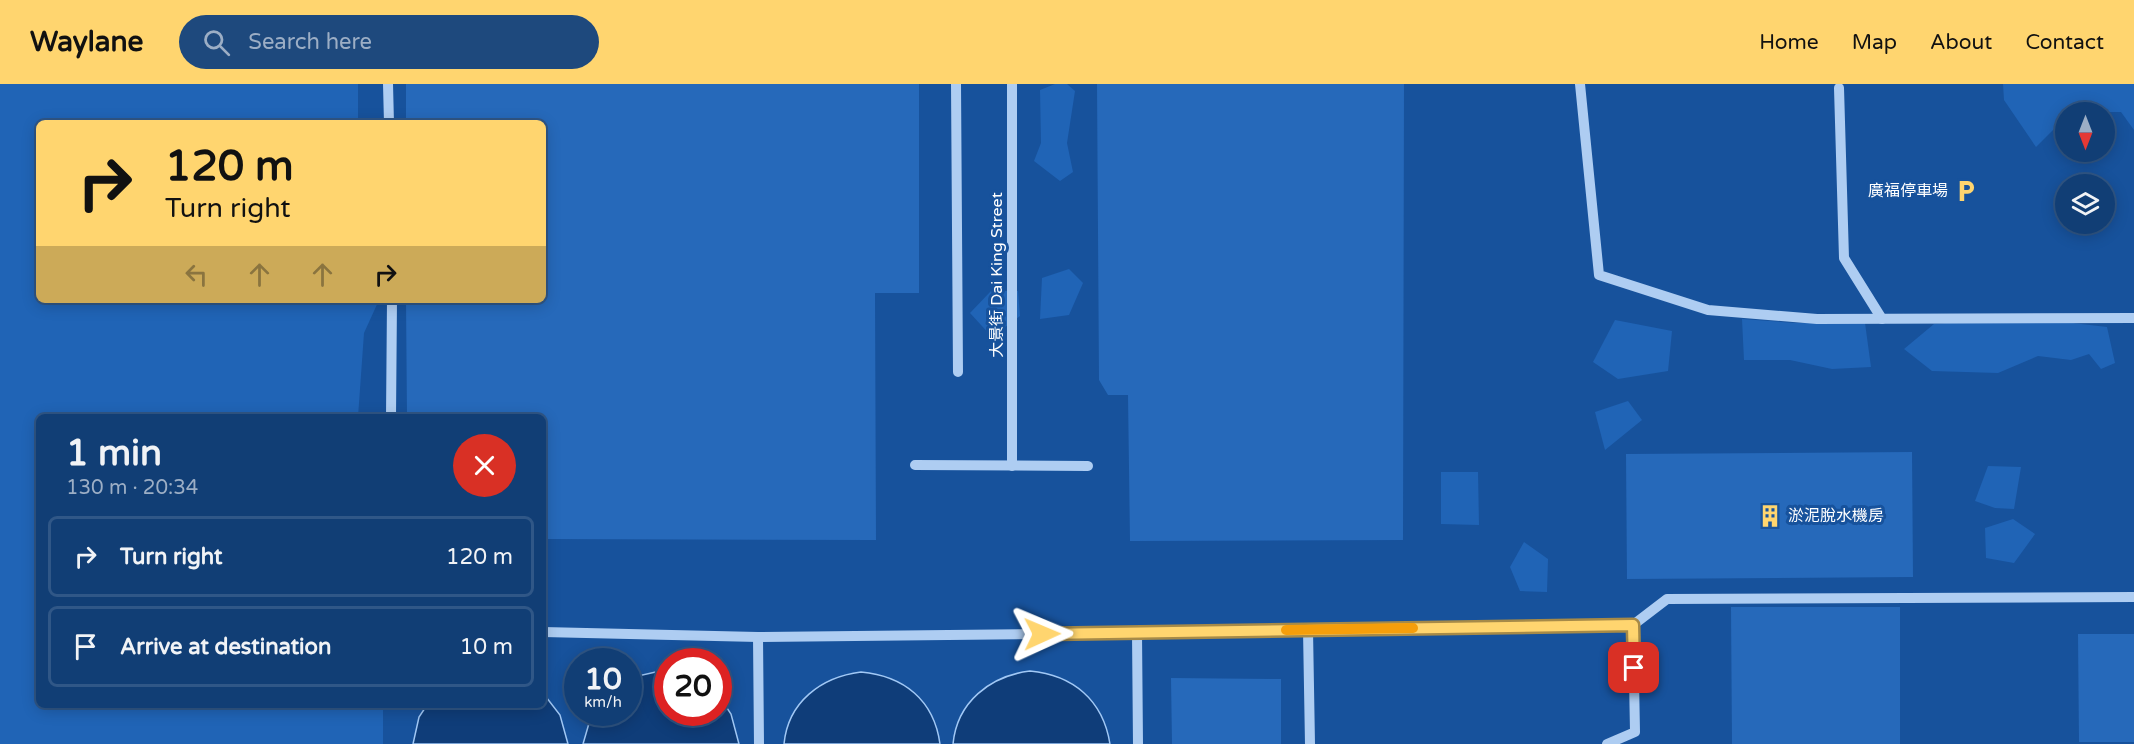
<!DOCTYPE html>
<html lang="en">
<head>
<meta charset="utf-8">
<style>
	body { margin:0; font-family:"Varela Round","Noto Sans TC",sans-serif; background:#1e497d; color:#f1f3f6; height:100vh; display:flex; flex-direction:column; font-size:22px; white-space:nowrap }
	* { box-sizing:border-box; margin:0 }
	p { font-size:20px; color:#9caec5 }
	.icon { flex:none; width:33px; height:33px; fill:none; stroke:currentColor; stroke-width:2; stroke-linecap:round; stroke-linejoin:round }
	.map { position:relative; flex:1; overflow:hidden }
	.details { position:absolute; left:36px; top:330px; width:510px; height:294px; display:flex; flex-direction:column; background:#113e75; border-radius:9px; box-shadow:0 3px 15px #0003,0 0 0 2px #305787 }
	.details>* { flex:none }
	.guide { position:absolute; left:36px; top:36px; width:510px; height:183px; border-radius:9px; box-shadow:0 3px 15px #0003,0 0 0 2px #305787; background:#ffd56f; color:#111; overflow:hidden }
	.needle { width:39px; rotate:180deg }
	.controls { position:absolute; left:2055px; top:18px; display:grid; gap:12px }
	.controls a { display:grid; place-items:center; width:60px; height:60px; border-radius:50%; background:#113e75; box-shadow:0 3px 15px #0003,0 0 0 2px #305787; font-size:30px }
	.speed { position:absolute; left:564px; top:564px; display:flex; gap:12px; font-size:30px; font-weight:700; text-align:center }
	.speed>* { display:grid; place-content:center; width:78px; height:78px; border-radius:50%; background:#113e75; box-shadow:0 3px 15px #0003,0 0 0 2px #305787; line-height:1 }
	.speed small { font-size:15px; font-weight:400 }
	.speed .limit { border:9px solid #d22; background:#fff; color:#111 }
	.pin { position:absolute; display:grid; place-items:center; width:51px; height:51px; color:#fff; margin:-26px; border-radius:12px; box-shadow:0 3px 9px #0006 }
	.me { position:absolute; width:66px; margin:-33px; rotate:89deg; stroke-linejoin:round; filter:drop-shadow(0 0 4px #0008) }
	.turn { display:flex; align-items:center; gap:21px; height:126px; padding:0 30px; font-size:27px }
	.turn .icon { width:78px; height:78px; stroke-width:2.5 }
	.turn b { display:block; font-size:42px; line-height:51px }
	.lanes { display:flex; align-items:center; height:57px; padding:0 30px; background:#0003; justify-content:center; gap:30px; direction:ltr }
	.lanes .off { opacity:.35 }
	.round { display:grid; place-items:center; flex:none; width:63px; height:63px; border-radius:32px; background:#1e497d }
	.overview { display:flex; align-items:center; justify-content:space-between; height:102px; padding:0 30px }
	h1 { font-size:36px; font-weight:800; line-height:45px }
	ul { padding:0; list-style:none }
	li { display:flex; align-items:center; gap:18px; height:81px; margin:0 12px 9px; padding:0 18px; border:3px solid #305787; border-radius:9px }
	li div { flex:1 }
	li b { display:block; font-size:22px }
	li em { font-style:normal }
	header { display:flex; align-items:center; gap:36px; box-sizing:border-box; height:84px; padding:0 30px; background:#ffd56f; color:#111 }
	header strong { font-size:28px }
	nav { display:flex; gap:33px; margin-inline-start:auto; font-size:21px }
	.search { width:420px; height:54px; background:#1e497d; display:flex; align-items:center; gap:15px; box-sizing:border-box; padding:0 21px; border-radius:33px; color:#9caec5; font-size:22px }
	.map>svg:first-child { display:block }
</style>
</head>
<body>
<header>
<strong>Waylane</strong>
<div class="search"><svg class="icon" aria-label="search" viewBox="0 0 24 24"><circle cx="10" cy="10" r="6"/><path d="M15 15l6 6"/></svg>Search here</div>
<nav><a>Home</a><a>Map</a><a>About</a><a>Contact</a></nav>
</header>
<div class="map">
<svg width="2134" height="660" viewBox="0 0 2134 660">
	<rect width="100%" height="100%" fill="#17529c"/>
	<!-- green -->
	<g fill="#2064b6">
		<polygon points="0,0 358,0 358,39 39,39 39,216 379,216 364,249 358,333 39,333 39,621 383,621 383,660 0,660"/>
		<polygon points="1055,0 1067,0 1075,7 1067,59 1073,88 1060,97 1034,77 1041,59 1040,6"/>
		<polygon points="2003,0 2134,0 2134,46 2121,28 2066,28 2065,34 2036,63 2004,16"/>
		<polygon points="1069,185 1083,199 1069,231 1040,235 1042,194"/>
		<polygon points="991,207 1018,207 1020,232 992,253 970,229"/>
		<polygon points="2021,233 2107,243 2115,279 2101,285 2089,270 2071,276 2038,272 1998,289 1932,287 1904,265 1934,240"/>
		<polygon points="1742,235 1795,239 1865,239 1871,283 1832,285 1790,276 1744,276"/>
		<polygon points="1615,236 1672,247 1668,287 1618,295 1593,278"/>
		<polygon points="1628,317 1642,336 1605,366 1595,328"/>
		<polygon points="1988,382 2021,383 2014,425 1995,424 1975,417"/>
		<polygon points="1441,388 1478,388 1479,441 1441,440"/>
		<polygon points="2013,435 2035,450 2014,479 1986,474 1985,444"/>
		<polygon points="1524,458 1548,475 1547,508 1520,507 1510,483"/>
	</g>
	<!-- water -->
	<g fill="#0f3d79" stroke="#a1c8f5" stroke-width="1.5">
		<polygon points="660,587 667,587 668,628 718,628 719,612 731,630 739,660 583,660 592,629 628,628 629,594"/>
		<path d="M1030,587C1073,591 1103,616 1110,660H953C957,618 990,592 1030,587Z"/>
		<path d="M861,588C904,592 934,616 940,660H784C788,618 821,593 861,588Z"/>
		<polygon points="543,609 560,631 568,660 413,660 419,633 427,621 543,621"/>
	</g>
	<!-- building -->
	<g fill="#2669ba">
		<polygon points="406,0 919,0 919,209 875,209 876,456 543,455 543,333 407,333 406,216 543,216 543,39 406,39"/>
		<polygon points="1097,0 1404,0 1403,456 1130,457 1128,311 1108,311 1099,296"/>
		<polygon points="1912,368 1913,493 1627,495 1626,370"/>
		<polygon points="1731,523 1900,523 1900,660 1732,660"/>
		<polygon points="2078,550 2134,550 2134,658 2079,658"/>
		<polygon points="1171,594 1281,595 1281,660 1172,660"/>
	</g>
	<g fill="none" stroke-linecap="round" stroke-linejoin="round">
		<!-- minor -->
		<g stroke="#aecdf2" stroke-width="10">
			<polyline points="388,0 389,39"/>
			<polyline points="956,0 958,288"/>
			<polyline points="1580,0 1599,191 1708,226 1817,235 2134,234"/>
			<polyline points="1839,4 1844,174 1882,235"/>
			<polyline points="391,333 392,216"/>
			<polyline points="915,381 1088,382"/>
			<polyline points="1012,382 1012,0"/>
			<polyline points="1633,541 1667,515 2134,513"/>
			<polyline points="1308,546 1310,660"/>
			<polyline points="543,548 758,553 1137,549"/>
			<polyline points="758,553 759,660"/>
			<polyline points="1138,660 1137,549 1633,541 1635,648 1607,660"/>
		</g>
	</g>
	<g fill="none" stroke-linecap="round" stroke-linejoin="round">
		<!-- route casing -->
		<g stroke="#a68a48" stroke-width="15">
			<polyline id="route" points="1042,550 1633,541 1634,584"/>
		</g>
		<!-- route -->
		<use href="#route" stroke="#ffd56f" stroke-width="10"/>
		<!-- slow -->
		<polyline stroke="#f59e0b" stroke-width="10" points="1286,546 1413,544"/>
	</g>
	<!-- icons -->
	<defs>
		<g id="parking-bare" transform="scale(1.8)"><path d="M-3.5-5.5H1a3.5 3.5 0 0 1 0 7H-1V5.5H-3.5ZM-1-3.4V-.6H.8a1.4 1.4 0 0 0 0-2.8Z" fill="#ffd56f" stroke="#17529c" stroke-width="2.5" paint-order="stroke"/></g>
		<g id="building-bare" transform="scale(1.8)"><path d="M-4-6H4V6H1V3H-1V6H-4ZM-2.5-4.3h1.7v1.8h-1.7ZM.8-4.3h1.7v1.8H.8ZM-2.5-1h1.7V.8h-1.7ZM.8-1h1.7V.8H.8Z" fill="#ffd56f" stroke="#17529c" stroke-width="2.5" paint-order="stroke"/></g>
	</defs>
	<g fill-rule="evenodd">
		<use href="#parking-bare" x="1966" y="107"/>
		<use href="#building-bare" x="1770" y="432"/>
	</g>
	<g text-anchor="middle" dominant-baseline="central" stroke-width="6" stroke-linejoin="round" paint-order="stroke">
		<!-- poi labels -->
		<g font-size="16" fill="#fff" stroke="#17529c" text-anchor="end">
			<text x="1948" y="107">廣福停車場</text>
			<text x="1788" y="432" text-anchor="start">淤泥脫水機房</text>
		</g>
		<!-- street labels -->
		<g font-size="16" fill="#fff" stroke="#17529c">
			<text transform="translate(997 191) rotate(-90)">大景街 Dai King Street</text>
		</g>
	</g>
</svg>
<div class="controls">
<a><svg class="needle" viewBox="-14 -14 28 28"><path d="M0-13l5 13h-10z" fill="#e53935"/><path d="M0 13l5-13h-10z" fill="#9caec5"/></svg></a>
<a><svg class="icon" aria-label="layers" viewBox="0 0 24 24"><path d="M12 4l9 5-9 5-9-5zM3 14l9 5 9-5"/></svg></a>
</div>
<div class="speed"><div>10<small>km/h</small></div><div class="limit">20</div></div>
<div class="pin" style="left:1634px;top:584px;background:#d93025"><svg class="icon" aria-label="arrive" viewBox="0 0 24 24"><path d="M6 21V4h12l-3 4 3 4H6"/></svg></div>
<svg class="me" style="left:1042px;top:550px" viewBox="-20 -20 40 40"><path d="M0-17L14 15 0 8-14 15z" fill="#ffd56f" stroke="#fff" stroke-width="4"/></svg>
<div class="guide">
<div class="turn"><svg class="icon" aria-label="right" viewBox="0 0 24 24"><path d="M7 20v-9h11M14 6l5 5-5 5"/></svg><div><b>120 m</b>Turn right</div></div>
<div class="lanes"><svg class="icon off" aria-label="left" viewBox="0 0 24 24"><path d="M17 20v-9H6M10 6l-5 5 5 5"/></svg><svg class="icon off" aria-label="ahead" viewBox="0 0 24 24"><path d="M12 20V5M6 11l6-6 6 6"/></svg><svg class="icon off" aria-label="ahead" viewBox="0 0 24 24"><path d="M12 20V5M6 11l6-6 6 6"/></svg><svg class="icon" aria-label="right" viewBox="0 0 24 24"><path d="M7 20v-9h11M14 6l5 5-5 5"/></svg></div>
</div>
<section class="details">
<div class="overview"><div><h1>1 min</h1><p>130 m · 20:34</p></div><a class="round" style="background:#d93025;color:#fff"><svg class="icon" aria-label="close" viewBox="0 0 24 24"><path d="M6 6l12 12M18 6L6 18"/></svg></a></div>
<ul>
<li><svg class="icon" aria-label="right" viewBox="0 0 24 24"><path d="M7 20v-9h11M14 6l5 5-5 5"/></svg><div><b>Turn right</b></div><em>120 m</em></li>
<li><svg class="icon" aria-label="arrive" viewBox="0 0 24 24"><path d="M6 21V4h12l-3 4 3 4H6"/></svg><div><b>Arrive at destination</b></div><em>10 m</em></li>
</ul>
</section>
</div>
</body>
</html>
